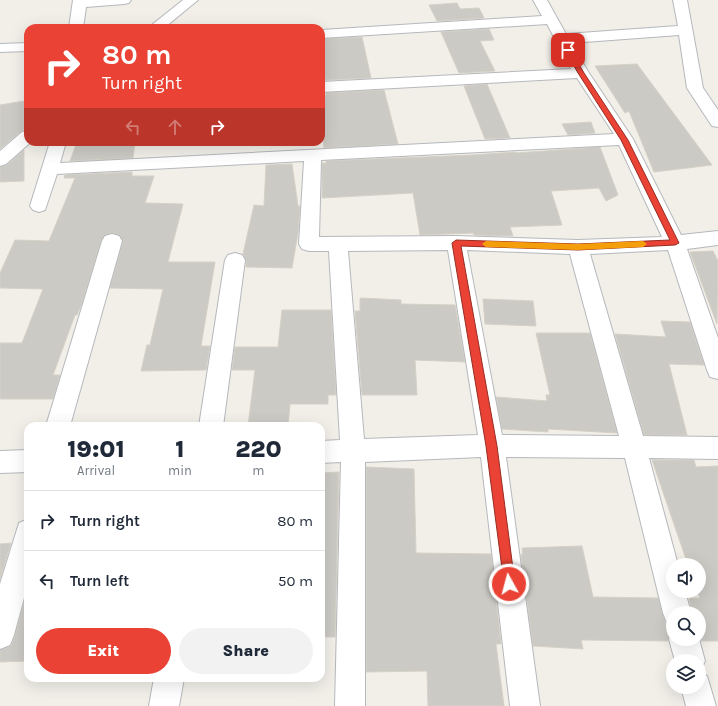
<!DOCTYPE html>
<html lang="en">
<head>
<meta charset="utf-8">
<style>
	body { margin:0; font-family:Karla,sans-serif; background:#f2f2f3; color:#1f2937; height:100vh; display:flex; flex-direction:column; font-size:15px; white-space:nowrap }
	* { box-sizing:border-box; margin:0 }
	p { font-size:13px; color:#747a83 }
	.icon { flex:none; width:22px; height:22px; fill:none; stroke:currentColor; stroke-width:2; stroke-linecap:round; stroke-linejoin:round }
	.map { position:relative; flex:1; overflow:hidden }
	.side { position:absolute; left:24px; top:422px; width:301px; height:260px; display:flex; flex-direction:column; background:#fff; border-radius:12px; box-shadow:0 4px 16px #0002 }
	.side>* { flex:none }
	.banner { position:absolute; left:24px; top:24px; width:301px; height:122px; border-radius:12px; box-shadow:0 4px 16px #0002; background:#ea4335; color:#fff; overflow:hidden }
	.tools { position:absolute; left:666px; top:558px; display:grid; gap:8px }
	.tools a { display:grid; place-items:center; width:40px; height:40px; border-radius:50%; background:#fff; box-shadow:0 4px 16px #0002; font-size:20px }
	.pin { position:absolute; display:grid; place-items:center; width:34px; height:34px; color:#fff; margin:-17px; border-radius:8px; box-shadow:0 2px 6px #0006 }
	.me { position:absolute; width:44px; margin:-22px; rotate:353deg; stroke-linejoin:round; filter:drop-shadow(0 0 3px #0008) }
	.turn { display:flex; align-items:center; gap:14px; height:84px; padding:0 12px; font-size:18px }
	.turn .icon { width:52px; height:52px; stroke-width:2.5 }
	.turn b { display:block; font-size:28px; line-height:34px }
	.lanes { display:flex; align-items:center; height:38px; padding:0 12px; background:#0003; justify-content:center; gap:20px; direction:ltr }
	.lanes .off { opacity:.35 }
	.eta { display:flex; justify-content:space-evenly; align-items:center; height:68px; text-align:center }
	.eta b { font-size:24px; font-weight:800; line-height:28px }
	.primary-button { display:flex; gap:8px; margin-top:auto; padding:8px 12px }
	.primary-button a { flex:1; height:46px; border-radius:24px; background:#ea4335; color:#fff; font-size:16px; font-weight:800; line-height:46px; text-align:center }
	.primary-button a+a { background:#f2f2f3; color:#1f2937 }
	ul { padding:0; list-style:none }
	li { display:flex; align-items:center; gap:12px; height:60px; padding:0 12px; border-top:1px solid #e0e1e3 }
	li div { flex:1 }
	li b { display:block; font-size:15px }
	li em { font-style:normal }
	.map>svg:first-child { display:block }
</style>
</head>
<body>
<div class="map">
<svg width="718" height="706" viewBox="0 0 718 706">
	<rect width="100%" height="100%" fill="#f1efe8"/>
	<!-- building -->
	<g fill="#cccac5" stroke="#d6d1c6">
		<polygon points="457,3 460,9 479,8 484,18 437,21 429,5"/>
		<polygon points="489,29 494,40 480,41 495,71 459,73 441,32"/>
		<polygon points="362,37 371,78 324,80 321,39"/>
		<polygon points="637,64 712,165 654,172 629,111 625,113 595,66"/>
		<polygon points="487,84 510,138 485,139 464,86"/>
		<polygon points="384,90 398,144 324,148 321,123 321,96 326,95 326,93"/>
		<polygon points="24,101 24,130 21,131 0,149 0,105"/>
		<polygon points="591,122 595,133 568,135 562,124"/>
		<polygon points="77,142 135,142 133,158 70,161"/>
		<polygon points="600,147 618,195 606,201 599,188 551,191 562,225 510,227 513,236 474,235 473,233 420,235 413,193 322,198 322,163 326,163 326,161 472,155 516,152 516,153"/>
		<polygon points="24,150 24,181 0,182 0,167 7,165"/>
		<polygon points="292,164 298,206 300,206 298,233 292,268 246,267 246,260 243,254 254,205 264,206 266,165"/>
		<polygon points="132,172 132,176 154,176 145,203 183,204 168,262 215,262 201,346 210,346 206,370 141,371 147,345 150,345 163,289 110,288 123,241 119,235 112,233 105,235 101,241 82,303 77,315 75,315 53,375 60,375 53,399 0,399 0,343 22,343 43,289 0,288 0,273 15,240 49,241 75,178 64,178 65,175"/>
		<polygon points="713,251 718,261 717,324 690,252"/>
		<polygon points="360,298 401,300 401,304 455,305 465,362 415,360 417,395 362,395 355,311 360,311"/>
		<polygon points="483,299 533,301 536,326 485,324"/>
		<polygon points="282,310 331,310 336,395 328,395 328,404 290,404 288,426 248,426 255,370 232,370 235,347 278,347"/>
		<polygon points="661,321 690,322 704,365 669,364 687,435 644,435 615,334 666,337"/>
		<polygon points="536,333 590,333 617,433 548,429 548,432 502,429 496,397 547,401 546,395 550,395"/>
		<polygon points="652,460 694,460 696,467 718,466 718,641 701,641 699,638 699,613 692,613 689,598 700,598 697,591 699,591 699,565 688,565"/>
		<polygon points="366,467 414,469 416,553 491,554 501,644 496,644 504,706 428,706 427,671 366,672"/>
		<polygon points="339,472 335,637 321,637 321,473"/>
		<polygon points="11,543 0,579 0,544"/>
		<polygon points="582,546 593,597 658,598 666,624 673,627 668,641 581,640 583,649 533,646 521,554 523,554 522,548"/>
		<polygon points="28,589 28,661 0,662 0,650 11,646 15,636"/>
	</g>
	<g fill="none" stroke-linecap="round" stroke-linejoin="round">
		<!-- minor casing -->
		<g stroke="#b5b8bc" stroke-width="2">
			<g id="minor">
				<polygon points="73,0 131,0 129,3 124,4 86,7 83,28 69,28"/>
				<polygon points="183,0 198,0 164,28 148,28"/>
				<path d="M533,0H547L566,34L678,26L673,0H687L703,88L718,110V127L712,126L687,88L679,35L571,43L589,73L633,139L681,235L718,231V245L687,249L718,338V379L710,377L707,370L668,250L590,254L643,436L718,437V459L649,458L678,565H673V591H685L691,613H673V626L667,623L663,613L625,458L506,457L540,706H510L481,457L365,462V706H335L341,462L321,463V441L340,440L329,251H309L302,249L299,244L304,161L57,174L45,210L39,212L33,210L30,206L50,142H66L60,163L614,134L577,78L321,92V82L571,69L547,24L321,38V30L542,16ZM619,145L662,237L578,240L456,236L319,237L321,160ZM448,250L478,435L364,439L348,251ZM467,250L570,254L619,436L502,435Z"/>
				<polygon points="28,43 28,51 0,52 0,44"/>
				<polygon points="28,131 28,142 31,142 6,164 0,166 0,151 22,132"/>
				<polygon points="112,234 119,236 122,241 70,426 46,426 102,241 105,236"/>
				<polygon points="235,253 242,255 245,260 223,426 199,426 225,260 228,255"/>
				<polygon points="28,450 28,472 0,473 0,451"/>
				<polygon points="28,519 28,583 14,635 10,645 0,649 0,584 19,523"/>
				<polygon points="673,631 673,639 699,639 705,661 700,671 699,672 699,661 675,661 669,639"/>
				<polygon points="699,673 707,676 716,706 686,706 681,687 699,687"/>
				<polygon points="154,678 184,678 179,706 149,706"/>
			</g>
		</g>
		<!-- minor -->
		<use href="#minor" fill="#fff" fill-rule="evenodd"/>
	</g>
	<!-- route -->
	<polygon fill="#ea4335" stroke="#982c22" points="568,48 571,50 584,73 628,140 679,243 675,245 578,250 461,246 497,446 515,584 513,588 509,589 505,588 504,584 486,446 452,243 456,240 578,244 670,240 621,140 578,73 565,50"/>
	<!-- slow -->
	<polygon fill="#f59e0b" points="486,241 578,244 643,241 647,244 643,247 578,250 486,247 482,244"/>
</svg>
<div class="tools">
<a><svg class="icon" aria-label="sound" viewBox="0 0 24 24"><path d="M4 9h4l5-4v14l-5-4H4zM17 9q2 3 0 6"/></svg></a>
<a><svg class="icon" aria-label="search" viewBox="0 0 24 24"><circle cx="10" cy="10" r="6"/><path d="M15 15l6 6"/></svg></a>
<a><svg class="icon" aria-label="layers" viewBox="0 0 24 24"><path d="M12 4l9 5-9 5-9-5zM3 14l9 5 9-5"/></svg></a>
</div>
<div class="pin" style="left:568px;top:50px;background:#d93025"><svg class="icon" aria-label="arrive" viewBox="0 0 24 24"><path d="M6 21V4h12l-3 4 3 4H6"/></svg></div>
<svg class="me" style="left:509px;top:584px" viewBox="-20 -20 40 40"><circle r="17" fill="#ea4335" stroke="#fff" stroke-width="3"/><path d="M0-11L8 9 0 5-8 9z" fill="#fff"/></svg>
<div class="banner">
<div class="turn"><svg class="icon" aria-label="right" viewBox="0 0 24 24"><path d="M7 20v-9h11M14 6l5 5-5 5"/></svg><div><b>80 m</b>Turn right</div></div>
<div class="lanes"><svg class="icon off" aria-label="left" viewBox="0 0 24 24"><path d="M17 20v-9H6M10 6l-5 5 5 5"/></svg><svg class="icon off" aria-label="ahead" viewBox="0 0 24 24"><path d="M12 20V5M6 11l6-6 6 6"/></svg><svg class="icon" aria-label="right" viewBox="0 0 24 24"><path d="M7 20v-9h11M14 6l5 5-5 5"/></svg></div>
</div>
<section class="side">
<div class="eta">
<div><b>19:01</b><p>Arrival</p></div>
<div><b>1</b><p>min</p></div>
<div><b>220</b><p>m</p></div>
</div>
<ul>
<li><svg class="icon" aria-label="right" viewBox="0 0 24 24"><path d="M7 20v-9h11M14 6l5 5-5 5"/></svg><div><b>Turn right</b></div><em>80 m</em></li>
<li><svg class="icon" aria-label="left" viewBox="0 0 24 24"><path d="M17 20v-9H6M10 6l-5 5 5 5"/></svg><div><b>Turn left</b></div><em>50 m</em></li>
</ul>
<div class="primary-button"><a>Exit</a><a>Share</a></div>
</section>
</div>
</body>
</html>
